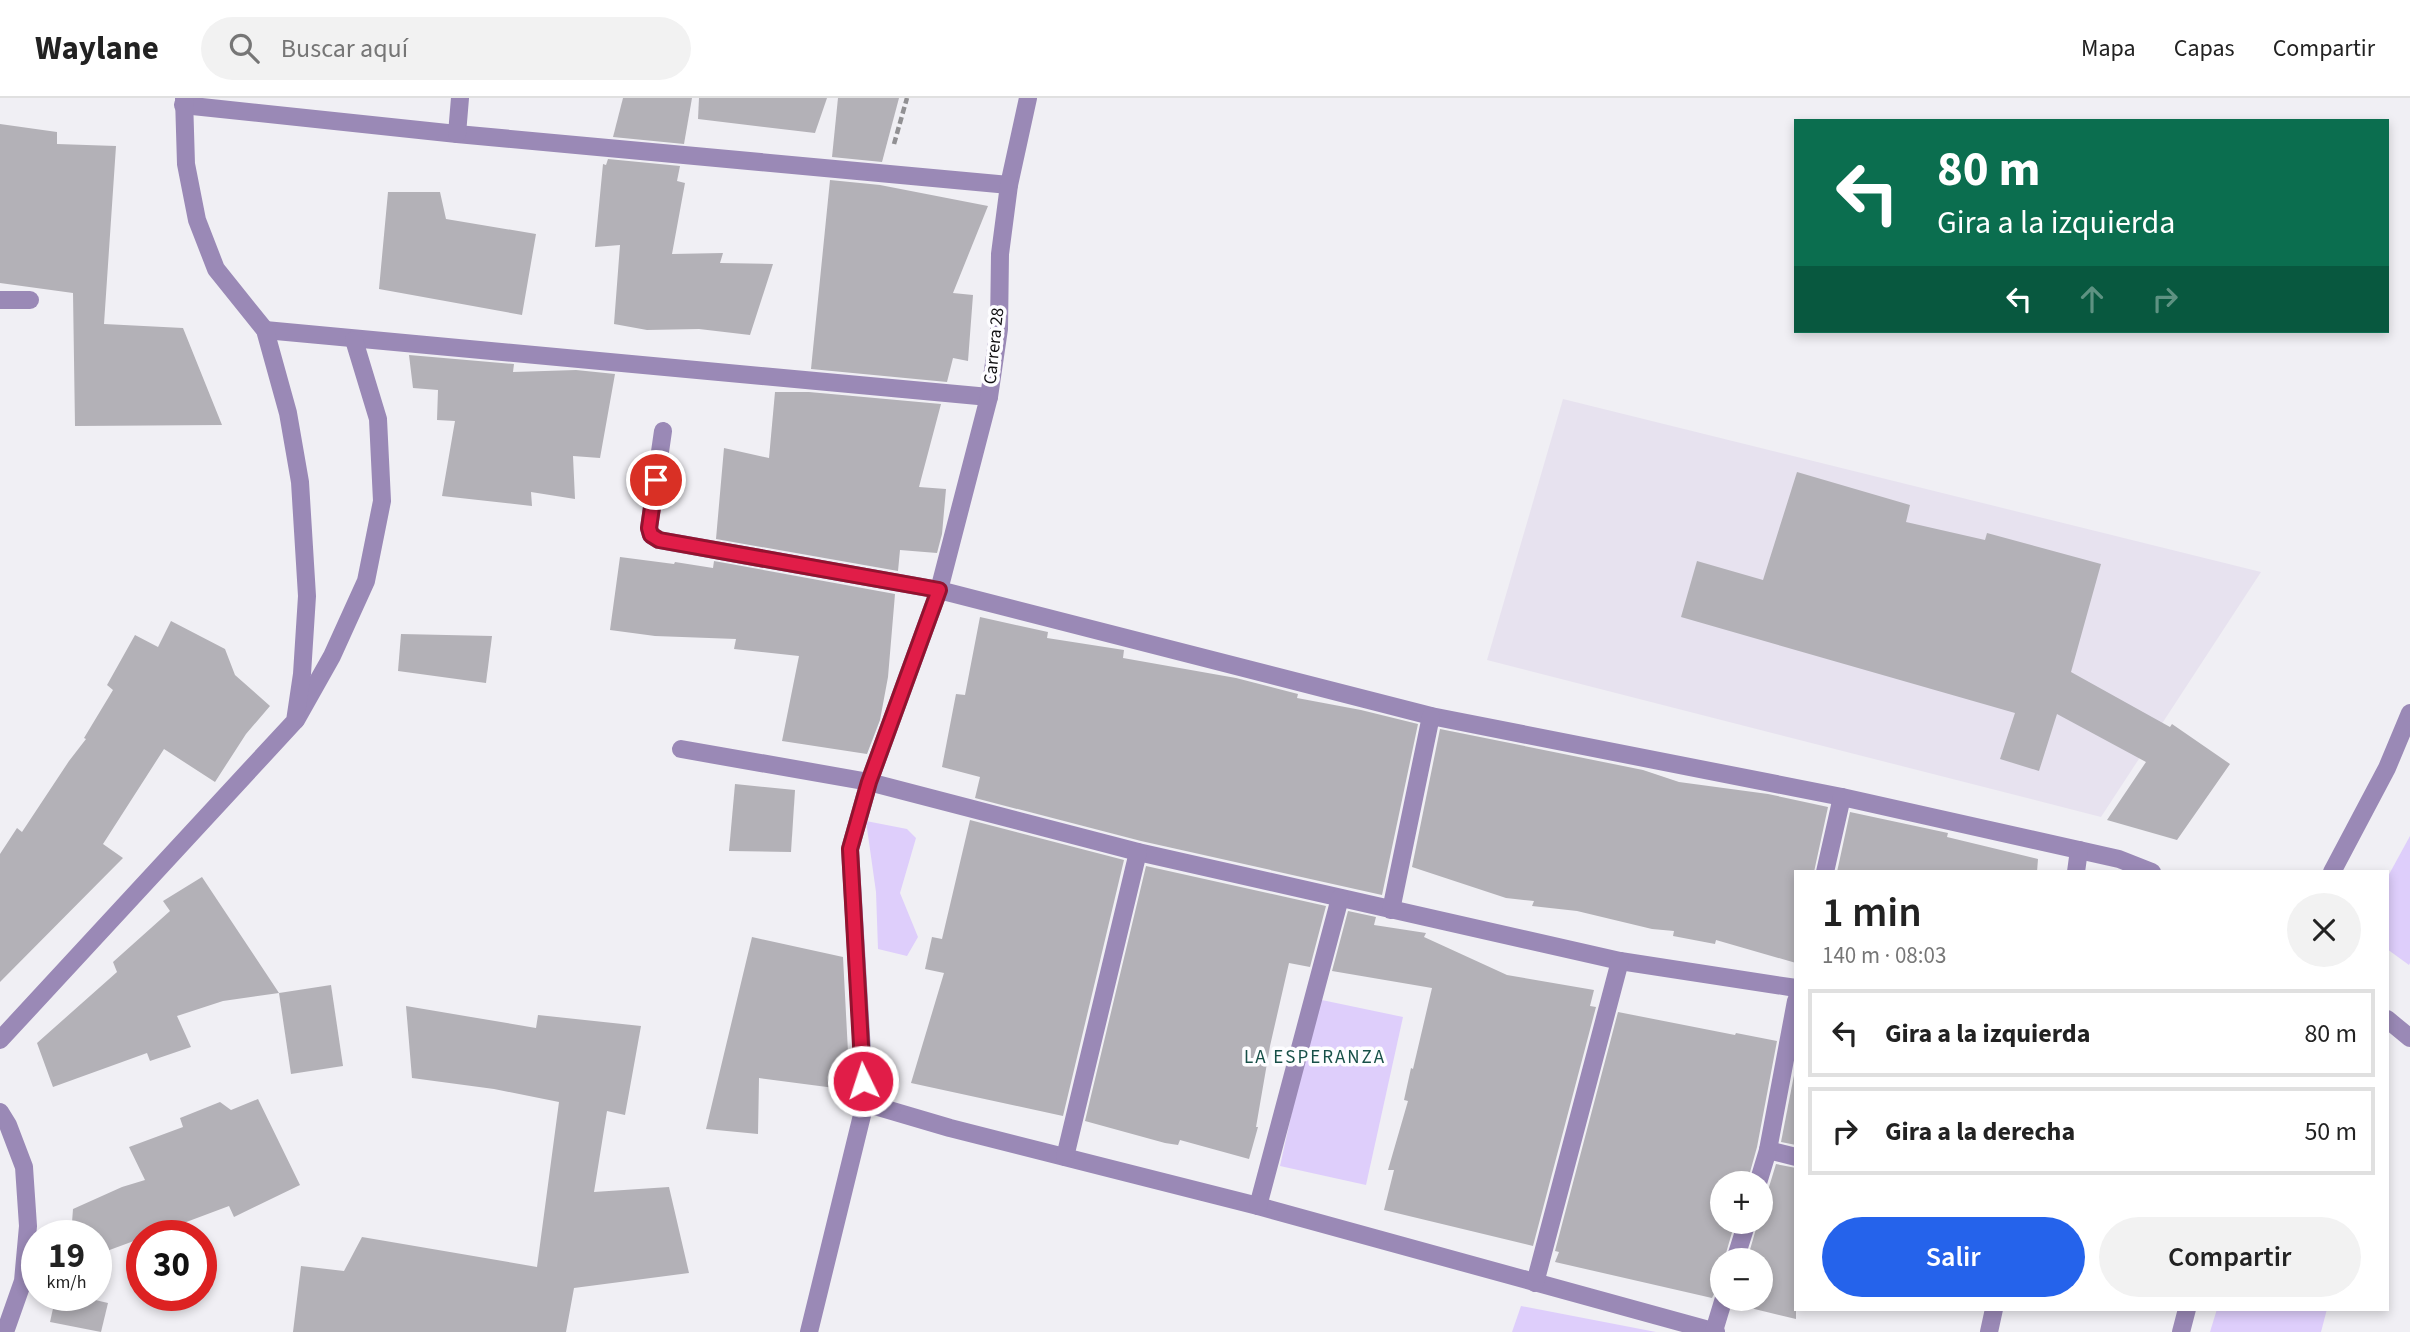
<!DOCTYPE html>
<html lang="es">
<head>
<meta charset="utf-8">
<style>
	body { margin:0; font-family:"Source Sans 3",sans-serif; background:#f2f2f2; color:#222; height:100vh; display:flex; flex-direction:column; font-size:26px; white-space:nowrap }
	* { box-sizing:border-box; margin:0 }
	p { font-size:23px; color:#767676 }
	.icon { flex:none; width:38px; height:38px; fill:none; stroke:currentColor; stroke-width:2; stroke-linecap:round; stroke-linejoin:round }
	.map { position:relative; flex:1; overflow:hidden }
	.sheet { position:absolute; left:1794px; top:772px; width:595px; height:441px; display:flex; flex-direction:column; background:#fff; border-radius:0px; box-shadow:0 4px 10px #0003 }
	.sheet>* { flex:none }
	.top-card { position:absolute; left:1794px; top:21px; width:595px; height:214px; border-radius:0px; box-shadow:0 4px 10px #0003; background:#0b6e4f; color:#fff; overflow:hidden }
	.fabs { position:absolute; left:1710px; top:1073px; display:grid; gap:14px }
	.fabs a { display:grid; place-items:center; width:63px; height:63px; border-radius:50%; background:#fff; box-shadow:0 4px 10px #0003; font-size:35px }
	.speed { position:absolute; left:21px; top:1122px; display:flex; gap:14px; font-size:35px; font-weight:700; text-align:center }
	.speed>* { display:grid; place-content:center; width:91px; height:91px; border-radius:50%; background:#fff; box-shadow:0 4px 10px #0003; line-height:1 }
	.speed small { font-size:18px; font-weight:400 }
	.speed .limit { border:10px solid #d22; background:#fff; color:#111 }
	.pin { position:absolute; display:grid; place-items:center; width:60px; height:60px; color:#fff; margin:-30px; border:4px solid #fff; border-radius:50%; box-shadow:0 2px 7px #0007 }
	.me { position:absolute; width:77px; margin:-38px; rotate:356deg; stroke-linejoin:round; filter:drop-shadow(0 0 5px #0008) }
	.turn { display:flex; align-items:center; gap:24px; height:147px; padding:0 28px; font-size:32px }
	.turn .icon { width:91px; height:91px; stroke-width:2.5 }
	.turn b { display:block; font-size:49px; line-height:60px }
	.lanes { display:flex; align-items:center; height:66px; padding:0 28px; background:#0003; justify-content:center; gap:35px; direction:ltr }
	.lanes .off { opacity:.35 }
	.round { display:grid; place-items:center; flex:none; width:74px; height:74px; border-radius:37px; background:#f2f2f2 }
	.headline { display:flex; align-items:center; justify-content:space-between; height:119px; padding:0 28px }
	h1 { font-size:42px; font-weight:600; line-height:52px }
	.primary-button { display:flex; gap:14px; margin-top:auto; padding:14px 28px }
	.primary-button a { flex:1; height:80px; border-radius:42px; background:#2563eb; color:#fff; font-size:28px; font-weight:600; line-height:80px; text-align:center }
	.primary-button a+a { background:#f2f2f2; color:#222 }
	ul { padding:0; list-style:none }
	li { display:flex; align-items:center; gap:21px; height:88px; margin:0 14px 10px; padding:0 14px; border:4px solid #e0e0e0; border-radius:0px }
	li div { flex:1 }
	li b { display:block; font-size:26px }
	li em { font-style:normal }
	header { display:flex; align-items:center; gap:42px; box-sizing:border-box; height:98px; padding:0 35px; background:#fff; border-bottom:2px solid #e0e0e0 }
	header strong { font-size:33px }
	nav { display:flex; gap:38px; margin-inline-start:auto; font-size:24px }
	.search { width:490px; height:63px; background:#f2f2f2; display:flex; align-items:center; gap:18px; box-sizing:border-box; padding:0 24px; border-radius:38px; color:#767676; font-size:26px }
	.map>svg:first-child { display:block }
</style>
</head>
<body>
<header>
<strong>Waylane</strong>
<div class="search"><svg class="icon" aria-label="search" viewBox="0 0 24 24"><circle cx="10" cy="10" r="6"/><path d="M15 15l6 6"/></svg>Buscar aquí</div>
<nav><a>Mapa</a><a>Capas</a><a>Compartir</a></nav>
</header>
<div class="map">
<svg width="2410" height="1234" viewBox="0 0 2410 1234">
	<rect width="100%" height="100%" fill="#f0eff4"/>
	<!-- built -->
	<polygon fill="#e7e2ef" points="1563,301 2261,474 2101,719 1487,562"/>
	<!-- green -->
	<g fill="#decefb">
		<polygon points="866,723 907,731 916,740 900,795 918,839 907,858 878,851 876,794"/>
		<polygon points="2410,738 2410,865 2409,867 2387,851 2387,780"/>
		<polygon points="1317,901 1403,919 1366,1087 1280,1068"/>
		<polygon points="1521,1208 1656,1234 1512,1234"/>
		<polygon points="2217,1211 2327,1211 2321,1234 2210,1234"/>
	</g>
	<!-- building -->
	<g fill="#b3b1b7">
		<polygon points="623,0 692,0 684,46 613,39"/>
		<polygon points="699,0 827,0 815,35 698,21"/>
		<polygon points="838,0 899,0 882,64 832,59"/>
		<polygon points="0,26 57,34 57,46 116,48 104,226 183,230 222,327 75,328 73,195 0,185"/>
		<polygon points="608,61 680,68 677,83 685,85 672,156 723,155 720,165 773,166 750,237 699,231 647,232 614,226 620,147 595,149 603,66 606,67"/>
		<polygon points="830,82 880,87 988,108 953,195 973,197 968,263 953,260 947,284 811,271"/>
		<polygon points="388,94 440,94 446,121 536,136 522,217 379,191"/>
		<polygon points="409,257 514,266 513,274 576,272 615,276 600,360 573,358 575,401 531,394 532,408 442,398 455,323 437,322 438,292 413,290"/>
		<polygon points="775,294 809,294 941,306 919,389 946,391 942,436 937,455 900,452 898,473 716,441 724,350 769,360"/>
		<polygon points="1797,374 1910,407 1906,424 1985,442 1987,435 2101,466 2071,574 2170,629 2172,626 2230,666 2177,742 2107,722 2146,664 2057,616 2039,673 2000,661 2015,615 1681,519 1697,463 1763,482"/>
		<polygon points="620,459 674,466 675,464 713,470 714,463 895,496 888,579 880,622 867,656 782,643 799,558 734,551 736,541 655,538 610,532"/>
		<polygon points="980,519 1048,534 1047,540 1124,552 1123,560 1236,580 1298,596 1297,600 1361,612 1418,626 1382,797 1141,743 975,700 980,679 942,669 956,596 965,597"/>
		<polygon points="171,523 225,551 235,577 270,608 246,636 215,684 164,651 103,746 123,760 0,884 0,756 17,730 22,734 69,663 86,641 84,640 113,592 107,587 135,537 158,549"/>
		<polygon points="401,536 492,538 486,585 398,573"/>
		<polygon points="1440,631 1643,672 1679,684 1768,696 1828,709 1814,774 1796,774 1796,865 1716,842 1715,846 1673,838 1674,833 1652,831 1577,813 1532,808 1534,803 1506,800 1412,769"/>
		<polygon points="735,686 795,692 791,754 729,753"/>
		<polygon points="1850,714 1948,735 1947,739 2038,761 2037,774 1837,774"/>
		<polygon points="970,722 1124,762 1063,1018 911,985 944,875 925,871 932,839 942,841"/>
		<polygon points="1146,768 1326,808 1310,869 1289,865 1270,948 1256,1029 1258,1029 1249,1061 1180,1042 1178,1047 1165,1045 1085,1023"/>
		<polygon points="202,779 279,895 223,903 177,918 191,949 150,963 147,955 53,989 37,945 117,874 113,864 170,813 163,803"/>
		<polygon points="1348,813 1376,819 1374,827 1426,835 1424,839 1507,877 1594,892 1590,908 1596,909 1533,1148 1384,1112 1394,1072 1388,1072 1408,1003 1404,1002 1411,970 1413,971 1432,890 1332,873"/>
		<polygon points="752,839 843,859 850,992 759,980 758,1036 706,1031"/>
		<polygon points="331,887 343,968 291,976 279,895"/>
		<polygon points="406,908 536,930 538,917 641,928 625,1017 607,1013 594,1094 669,1089 689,1175 574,1190 566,1234 293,1234 301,1168 344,1173 362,1139 537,1169 559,1004 494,991 412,980"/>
		<polygon points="1618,914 1735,937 1736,935 1777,943 1757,1049 1747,1085 1722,1085 1722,1124 1735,1124 1724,1162 1722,1162 1722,1189 1716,1192 1712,1200 1555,1164 1559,1154 1555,1153"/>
		<polygon points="1796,967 1796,1047 1781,1044"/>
		<polygon points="258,1001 300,1087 234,1119 229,1108 149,1138 142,1138 142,1140 96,1157 96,1138 71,1138 73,1111 122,1089 145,1082 129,1049 183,1029 180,1020 220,1004 231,1012"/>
		<polygon points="1776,1066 1796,1070 1796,1221 1734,1206 1735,1200 1760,1200 1760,1162 1747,1162 1758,1124 1760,1124 1760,1096 1769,1089"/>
		<polygon points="56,1197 74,1197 108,1205 101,1234 50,1224"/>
	</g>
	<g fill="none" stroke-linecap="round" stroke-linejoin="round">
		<!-- path -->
		<polyline stroke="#919093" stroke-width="4.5" stroke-dasharray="7 3.5" stroke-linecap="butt" points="894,46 907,0"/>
		<!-- minor -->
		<g stroke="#9a89b6" stroke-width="18">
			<polyline points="183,7 457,36 1009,87"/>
			<polyline points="457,36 460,0"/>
			<polyline points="0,202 30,202"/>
			<polyline points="265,232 989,299"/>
			<polyline points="663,333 649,430 651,437 659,442 939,492 1431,618 1842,699 2119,761 2152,774"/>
			<polyline points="296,622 332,558 366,483 382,403 378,321 354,242"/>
			<polyline points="681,651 869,684 1138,754 1620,863 1796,890"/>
			<polyline points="1825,774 1842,699"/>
			<polyline points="2076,774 2079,752"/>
			<polyline points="2332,774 2387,670 2410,615"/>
			<polyline points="1391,812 1431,618"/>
			<polyline points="2387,921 2410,940"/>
			<polyline points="865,1005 950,1030 1258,1108 1716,1234"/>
			<polyline points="1768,1052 1796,1059"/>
			<polyline points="1065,1059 1138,754"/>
			<polyline points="1758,1085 1768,1052 1796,903"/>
			<polyline points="1258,1108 1340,800"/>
			<polyline points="1735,1162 1747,1124"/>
			<polyline points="1535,1185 1620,863"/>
			<polyline points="1714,1233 1724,1200"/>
			<polyline points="809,1234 865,1005 850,751 869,684 939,492 989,299 999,231 1000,156 1009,87 1028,0"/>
			<polyline points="1989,1234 1994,1211"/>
			<polyline points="2181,1234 2187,1211"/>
		</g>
		<!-- tertiary -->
		<g stroke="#9a89b6" stroke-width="18">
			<polyline points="0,942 295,623 302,576 307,498 300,384 288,315 265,232 216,171 197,122 186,66 184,0"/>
			<polyline points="0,1014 8,1027 24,1069 28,1128 23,1183 5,1234"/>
		</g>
	</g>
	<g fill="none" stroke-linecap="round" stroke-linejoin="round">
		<!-- route casing -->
		<g stroke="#92132f" stroke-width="18">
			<polyline id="route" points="656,382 649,430 651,437 659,442 939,492 869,684 850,751 863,983"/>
		</g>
		<!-- route -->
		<use href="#route" stroke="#e11d48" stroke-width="12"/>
	</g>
	<g text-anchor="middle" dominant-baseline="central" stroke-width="7" stroke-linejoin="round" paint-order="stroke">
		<!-- street labels -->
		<g font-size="18" fill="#100f11" stroke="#fdfdff">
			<text transform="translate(994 248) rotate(-84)">Carrera 28</text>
		</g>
		<!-- neighbourhood labels -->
		<g font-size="19" letter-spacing="2" fill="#175048" stroke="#fdfdff">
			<text x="1315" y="959">LA ESPERANZA</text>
		</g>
	</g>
</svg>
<div class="fabs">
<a>+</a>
<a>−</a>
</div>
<div class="speed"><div>19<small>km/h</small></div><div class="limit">30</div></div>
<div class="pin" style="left:656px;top:382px;background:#d93025"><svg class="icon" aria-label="arrive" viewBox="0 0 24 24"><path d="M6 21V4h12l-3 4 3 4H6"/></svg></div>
<svg class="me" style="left:863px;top:983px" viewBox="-20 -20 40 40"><circle r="17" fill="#e11d48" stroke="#fff" stroke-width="3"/><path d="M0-11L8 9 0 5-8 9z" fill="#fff"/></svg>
<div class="top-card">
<div class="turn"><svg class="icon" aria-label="left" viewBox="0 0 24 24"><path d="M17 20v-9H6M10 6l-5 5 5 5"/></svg><div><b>80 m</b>Gira a la izquierda</div></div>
<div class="lanes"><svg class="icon" aria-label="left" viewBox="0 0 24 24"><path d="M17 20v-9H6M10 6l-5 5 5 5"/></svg><svg class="icon off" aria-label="ahead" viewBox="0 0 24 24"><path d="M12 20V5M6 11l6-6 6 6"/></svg><svg class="icon off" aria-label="right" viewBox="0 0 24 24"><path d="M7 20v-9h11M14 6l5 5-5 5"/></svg></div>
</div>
<section class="sheet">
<div class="headline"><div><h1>1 min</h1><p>140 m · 08:03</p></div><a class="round"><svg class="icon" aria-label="close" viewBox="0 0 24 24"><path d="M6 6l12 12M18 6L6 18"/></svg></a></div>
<ul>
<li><svg class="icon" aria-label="left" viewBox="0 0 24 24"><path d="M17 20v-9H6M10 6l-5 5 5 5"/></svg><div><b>Gira a la izquierda</b></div><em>80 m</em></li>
<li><svg class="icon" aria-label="right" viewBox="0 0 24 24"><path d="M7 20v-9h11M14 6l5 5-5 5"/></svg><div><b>Gira a la derecha</b></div><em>50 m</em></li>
</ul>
<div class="primary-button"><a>Salir</a><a>Compartir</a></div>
</section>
</div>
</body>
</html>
